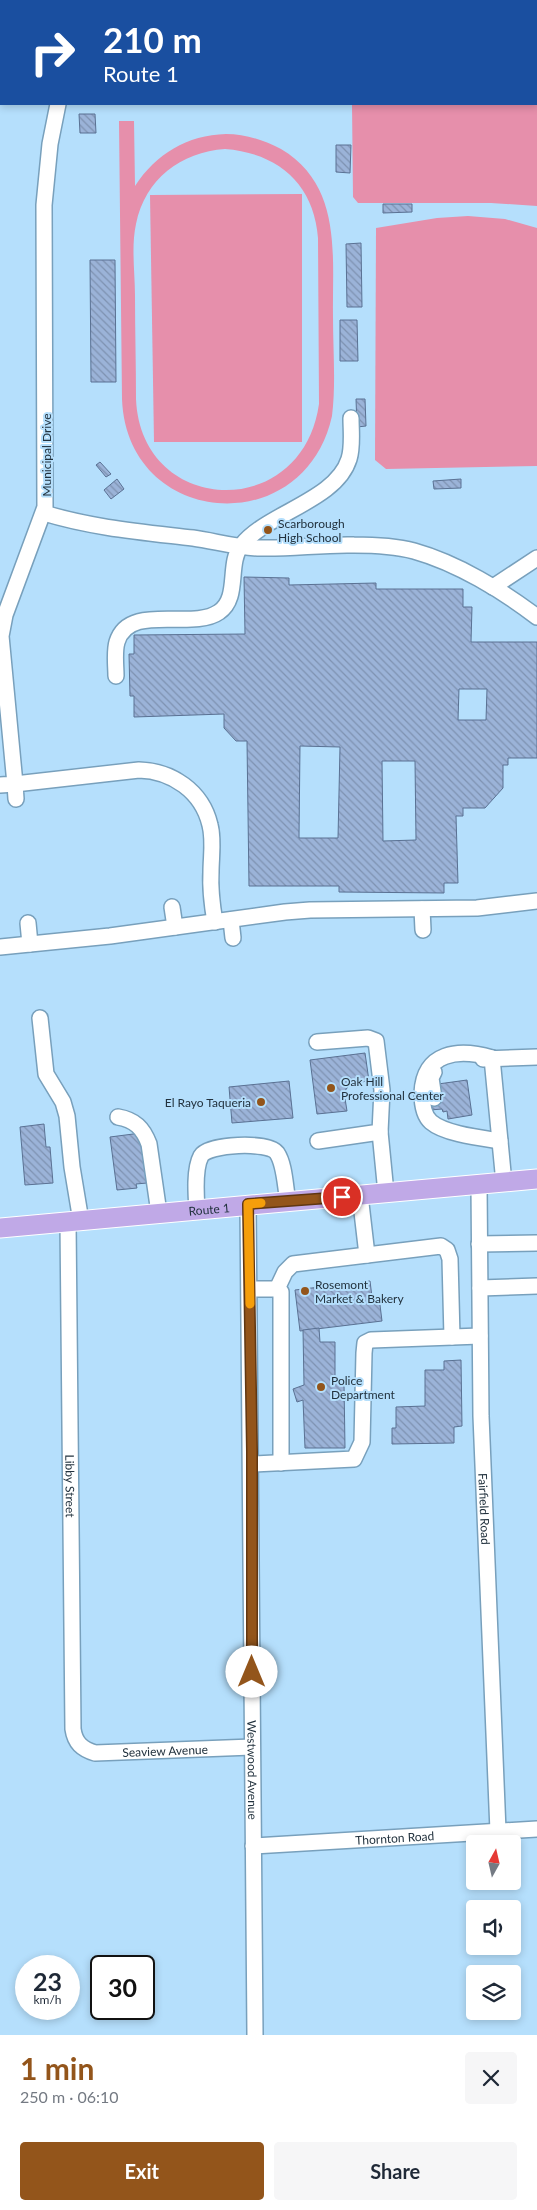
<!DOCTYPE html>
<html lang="en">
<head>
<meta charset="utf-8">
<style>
	body { margin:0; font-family:Lato,sans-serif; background:#f6f6f7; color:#1f2937; height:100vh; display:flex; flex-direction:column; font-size:19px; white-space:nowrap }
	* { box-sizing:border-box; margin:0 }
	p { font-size:16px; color:#747a83 }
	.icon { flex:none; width:28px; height:28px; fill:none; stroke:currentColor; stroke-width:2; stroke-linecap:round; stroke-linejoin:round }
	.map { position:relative; height:2035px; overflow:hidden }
	.sheet { display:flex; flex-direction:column; background:#fff; flex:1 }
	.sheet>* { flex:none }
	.guide { position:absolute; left:0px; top:0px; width:538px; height:105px; box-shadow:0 2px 8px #0003; background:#1a4fa0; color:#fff; overflow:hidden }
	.needle { width:32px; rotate:8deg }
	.tools { position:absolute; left:466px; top:1835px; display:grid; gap:10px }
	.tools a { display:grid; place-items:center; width:55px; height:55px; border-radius:5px; background:#fff; box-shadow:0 2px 8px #0003; font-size:25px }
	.speed { position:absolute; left:15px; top:1955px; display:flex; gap:10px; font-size:25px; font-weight:700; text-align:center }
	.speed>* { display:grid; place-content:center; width:65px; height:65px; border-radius:50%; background:#fff; box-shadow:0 2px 8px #0003; line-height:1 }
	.speed small { font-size:12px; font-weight:400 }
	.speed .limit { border:2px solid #111; border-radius:8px; background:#fff; color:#111 }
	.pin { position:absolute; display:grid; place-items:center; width:42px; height:42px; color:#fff; margin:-21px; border:2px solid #fff; border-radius:50%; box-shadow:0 1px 5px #0007 }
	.me { position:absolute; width:55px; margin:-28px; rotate:0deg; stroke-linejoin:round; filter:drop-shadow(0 0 4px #0008) }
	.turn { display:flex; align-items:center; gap:18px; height:105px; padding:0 20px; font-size:22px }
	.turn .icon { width:65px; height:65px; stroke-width:2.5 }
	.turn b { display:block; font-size:35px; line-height:42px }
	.round { display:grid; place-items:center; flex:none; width:52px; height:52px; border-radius:5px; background:#f6f6f7 }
	.summary { display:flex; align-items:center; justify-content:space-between; height:85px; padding:0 20px }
	h1 { font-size:30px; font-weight:700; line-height:38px; color:#93551b }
	.button { display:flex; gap:10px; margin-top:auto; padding:10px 20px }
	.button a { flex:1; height:58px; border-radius:5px; background:#93551b; color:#fff; font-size:20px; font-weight:700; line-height:58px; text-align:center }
	.button a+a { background:#f6f6f7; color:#1f2937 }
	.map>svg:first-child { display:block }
</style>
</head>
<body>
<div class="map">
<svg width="537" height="2035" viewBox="0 0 537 2035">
	<defs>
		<pattern id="building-back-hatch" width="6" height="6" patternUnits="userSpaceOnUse" patternTransform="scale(1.25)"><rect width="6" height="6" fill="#9bb3d8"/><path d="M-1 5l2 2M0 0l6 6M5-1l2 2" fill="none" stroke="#7e92b1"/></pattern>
	</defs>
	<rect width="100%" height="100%" fill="#b5dffc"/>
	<!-- green -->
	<g fill="#e68fab" fill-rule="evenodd">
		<polygon points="537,81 537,206 491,203 358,203 353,197 352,104 536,104"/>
		<path d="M119,121H134L135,186C156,154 187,135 226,134C245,134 264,140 281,149C343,186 332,256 333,317C333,350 336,384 332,416C304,542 127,528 122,399ZM225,149C278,153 314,184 318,238L319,404C302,523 141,516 136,399C136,365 135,331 135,296C135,273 131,247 136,224C145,179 181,152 225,149Z"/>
		<polygon points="302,194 302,442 154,442 150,195"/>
		<polygon points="468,216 505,219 537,228 537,466 386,469 375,460 376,228 437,218"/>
	</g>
	<!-- building -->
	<g fill="url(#building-back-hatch)" stroke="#5a7193" fill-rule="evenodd">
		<polygon points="0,3 1,4 1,42 0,41"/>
		<polygon points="79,114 95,114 96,133 80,133"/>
		<polygon points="336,145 351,145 350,173 336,172"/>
		<polygon points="383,204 412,204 412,212 383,213"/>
		<polygon points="361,243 362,307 347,307 346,244"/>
		<polygon points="90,260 115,260 116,382 91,382"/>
		<polygon points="340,320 357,320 358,361 340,361"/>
		<polygon points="356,399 365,399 366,426 357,427"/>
		<polygon points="100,462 111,474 106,477 96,465"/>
		<polygon points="117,479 124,489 111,499 104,490"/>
		<polygon points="461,479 461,488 434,489 433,481"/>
		<path d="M244,577L289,578V585L376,583V589H463V607H472L471,642H537V758H508V765H503V788L485,808H463V816H456L458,883H444V893L339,892V886H249L247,741H236L224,728V714L134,717V696H130L129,654H134V635L245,634ZM459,689H487L486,720H458ZM300,746L340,747L338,838H299ZM382,761H415L416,840L383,841Z"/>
		<polygon points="365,1053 369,1081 351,1083 344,1092 347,1111 317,1114 310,1060"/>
		<polygon points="467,1080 472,1115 448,1119 447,1111 443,1112 442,1109 430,1110 428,1098 438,1084"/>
		<polygon points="289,1081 293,1118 232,1123 229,1087"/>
		<polygon points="44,1124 46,1147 50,1147 53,1183 25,1185 20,1127"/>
		<polygon points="141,1133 147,1183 136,1184 137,1188 117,1190 110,1137"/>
		<polygon points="370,1281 372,1297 379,1297 382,1321 300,1331 295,1290"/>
		<polygon points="319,1328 320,1342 335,1342 335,1383 344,1383 345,1448 305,1448 303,1400 297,1402 293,1389 304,1385 303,1330"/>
		<polygon points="461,1360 462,1426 454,1427 454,1443 392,1444 392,1428 396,1428 396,1407 425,1406 425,1370 444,1370 444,1361"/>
	</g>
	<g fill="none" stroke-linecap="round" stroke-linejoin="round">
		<!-- minor casing -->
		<g stroke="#78a0bc" stroke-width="18">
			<g id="minor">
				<polyline points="20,0 22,1"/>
				<polyline points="67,0 68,1"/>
				<polyline points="154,1 158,0"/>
				<polyline points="536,43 537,43"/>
				<path d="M44,513C93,528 142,532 193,538C215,541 237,548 260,548C291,549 323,544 354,545C374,545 395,546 414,551C457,563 503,591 537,617"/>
				<polyline points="493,587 537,558"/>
				<path d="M116,676C116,666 114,652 117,642C129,602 192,631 219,612C240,598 227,564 241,546C266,513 336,501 349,459C353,447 351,431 351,418"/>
				<polyline points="0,785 15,784 1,636 5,615 45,507 44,205 50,144 58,104"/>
				<path d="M16,799L15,784L139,770C172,771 202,791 210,825C214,840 211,857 211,872C210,889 212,905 215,922"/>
				<polyline points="172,907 175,927"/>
				<polyline points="422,909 423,930"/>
				<polyline points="231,920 233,938"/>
				<polyline points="28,923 30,944"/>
				<polyline points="0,947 110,936 285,912 310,910 477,908 537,901"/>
				<polyline points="40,1018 46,1074 63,1102 67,1116 72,1167 81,1221"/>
				<polyline points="317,1042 368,1038 376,1041 382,1090 380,1132 318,1141"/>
				<path d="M492,1058C458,1048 424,1052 422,1093C422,1103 423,1115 431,1122C445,1134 481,1138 500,1141"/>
				<polyline points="492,1058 504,1183"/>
				<polyline points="483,1059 537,1057"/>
				<polyline points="434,1098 431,1078 434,1072"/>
				<path d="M118,1117C135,1120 143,1128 149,1144L159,1213"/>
				<polyline points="380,1132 386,1193"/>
				<path id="s1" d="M479,1185L481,1416L498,1831"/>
				<polyline points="360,1195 367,1255"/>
				<path id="s2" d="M248,1204L255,2035"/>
				<path d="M197,1209C196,1195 194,1169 201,1156C208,1144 268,1141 277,1153C285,1165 285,1187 288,1201"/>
				<path id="s3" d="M68,1222L73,1729C75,1743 82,1749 95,1753L252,1747"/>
				<polyline points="479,1244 537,1243"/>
				<polyline points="480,1288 537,1286"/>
				<polyline points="250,1289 277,1289 281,1292 281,1463"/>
				<polyline points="277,1289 285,1272 293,1264 441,1246 447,1250 450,1259 452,1337"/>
				<polyline points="252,1464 354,1459 362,1442 364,1353 365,1343 371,1340 480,1336"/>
				<path id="s4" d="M253,1846L537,1829"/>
			</g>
		</g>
		<!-- major casing -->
		<g stroke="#fff" stroke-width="21">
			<g id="major">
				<path id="s5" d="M0,1228L537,1179"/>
			</g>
		</g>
		<!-- minor -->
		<use href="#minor" stroke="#fff" stroke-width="15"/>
		<!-- major -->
		<use href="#major" stroke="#c0a9e7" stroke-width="19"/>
	</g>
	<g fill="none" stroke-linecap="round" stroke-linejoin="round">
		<!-- route casing -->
		<g stroke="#603712" stroke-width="12">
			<polyline id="route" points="252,1672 252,1451 248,1204 342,1197"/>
		</g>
		<!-- route -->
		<use href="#route" stroke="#93551b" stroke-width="9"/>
		<!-- slow -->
		<polyline stroke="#f59e0b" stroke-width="9" points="250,1304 248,1204 261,1203"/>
	</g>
	<!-- markers -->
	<g fill="#93551b" stroke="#b5dffc" stroke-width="2">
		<circle cx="268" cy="530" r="5"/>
		<circle cx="331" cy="1088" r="5"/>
		<circle cx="261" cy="1102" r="5"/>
		<circle cx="305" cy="1291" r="5"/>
		<circle cx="321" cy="1387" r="5"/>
	</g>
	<g text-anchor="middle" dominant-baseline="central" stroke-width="4" stroke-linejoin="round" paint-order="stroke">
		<!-- street labels -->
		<g font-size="12" fill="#22323e" stroke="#b5dffc">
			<text transform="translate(46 455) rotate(-90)">Municipal Drive</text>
			<text stroke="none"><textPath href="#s5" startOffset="210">Route 1</textPath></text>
			<text stroke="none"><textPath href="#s3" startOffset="264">Libby Street</textPath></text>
			<text stroke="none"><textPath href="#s1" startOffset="324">Fairfield Road</textPath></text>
			<text stroke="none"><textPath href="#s3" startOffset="612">Seaview Avenue</textPath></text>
			<text stroke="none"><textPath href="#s2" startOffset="566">Westwood Avenue</textPath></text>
			<text stroke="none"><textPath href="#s4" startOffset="142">Thornton Road</textPath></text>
		</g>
		<!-- poi labels -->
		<g font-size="12" fill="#22323e" stroke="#b5dffc" text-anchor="start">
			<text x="278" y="523">Scarborough<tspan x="278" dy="14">High School</tspan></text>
			<text x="341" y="1081">Oak Hill<tspan x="341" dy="14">Professional Center</tspan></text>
			<text x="251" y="1102" text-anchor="end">El Rayo Taqueria</text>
			<text x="315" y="1284">Rosemont<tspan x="315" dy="14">Market &amp; Bakery</tspan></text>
			<text x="331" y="1380">Police<tspan x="331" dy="14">Department</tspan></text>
		</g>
	</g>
</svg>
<div class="tools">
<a><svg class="needle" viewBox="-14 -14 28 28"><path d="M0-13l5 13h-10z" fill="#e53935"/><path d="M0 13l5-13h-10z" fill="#747a83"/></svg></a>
<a><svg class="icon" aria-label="sound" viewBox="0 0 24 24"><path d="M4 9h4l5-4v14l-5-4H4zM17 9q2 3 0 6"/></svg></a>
<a><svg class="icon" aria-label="layers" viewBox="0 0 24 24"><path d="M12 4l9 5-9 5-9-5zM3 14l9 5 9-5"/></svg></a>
</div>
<div class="speed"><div>23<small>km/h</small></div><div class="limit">30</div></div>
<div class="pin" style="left:342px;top:1197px;background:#d93025"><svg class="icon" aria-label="arrive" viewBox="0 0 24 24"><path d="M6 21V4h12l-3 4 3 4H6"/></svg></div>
<svg class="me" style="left:252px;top:1672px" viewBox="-20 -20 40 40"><circle r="19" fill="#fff"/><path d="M0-13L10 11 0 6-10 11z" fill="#93551b"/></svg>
<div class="guide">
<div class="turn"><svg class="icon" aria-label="right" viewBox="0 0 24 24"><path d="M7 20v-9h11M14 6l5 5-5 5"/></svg><div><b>210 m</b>Route 1</div></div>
</div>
</div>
<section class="sheet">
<div class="summary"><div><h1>1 min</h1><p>250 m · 06:10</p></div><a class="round"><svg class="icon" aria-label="close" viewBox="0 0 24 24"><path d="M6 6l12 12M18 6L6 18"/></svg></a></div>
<div class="button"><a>Exit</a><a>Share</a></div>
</section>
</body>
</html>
